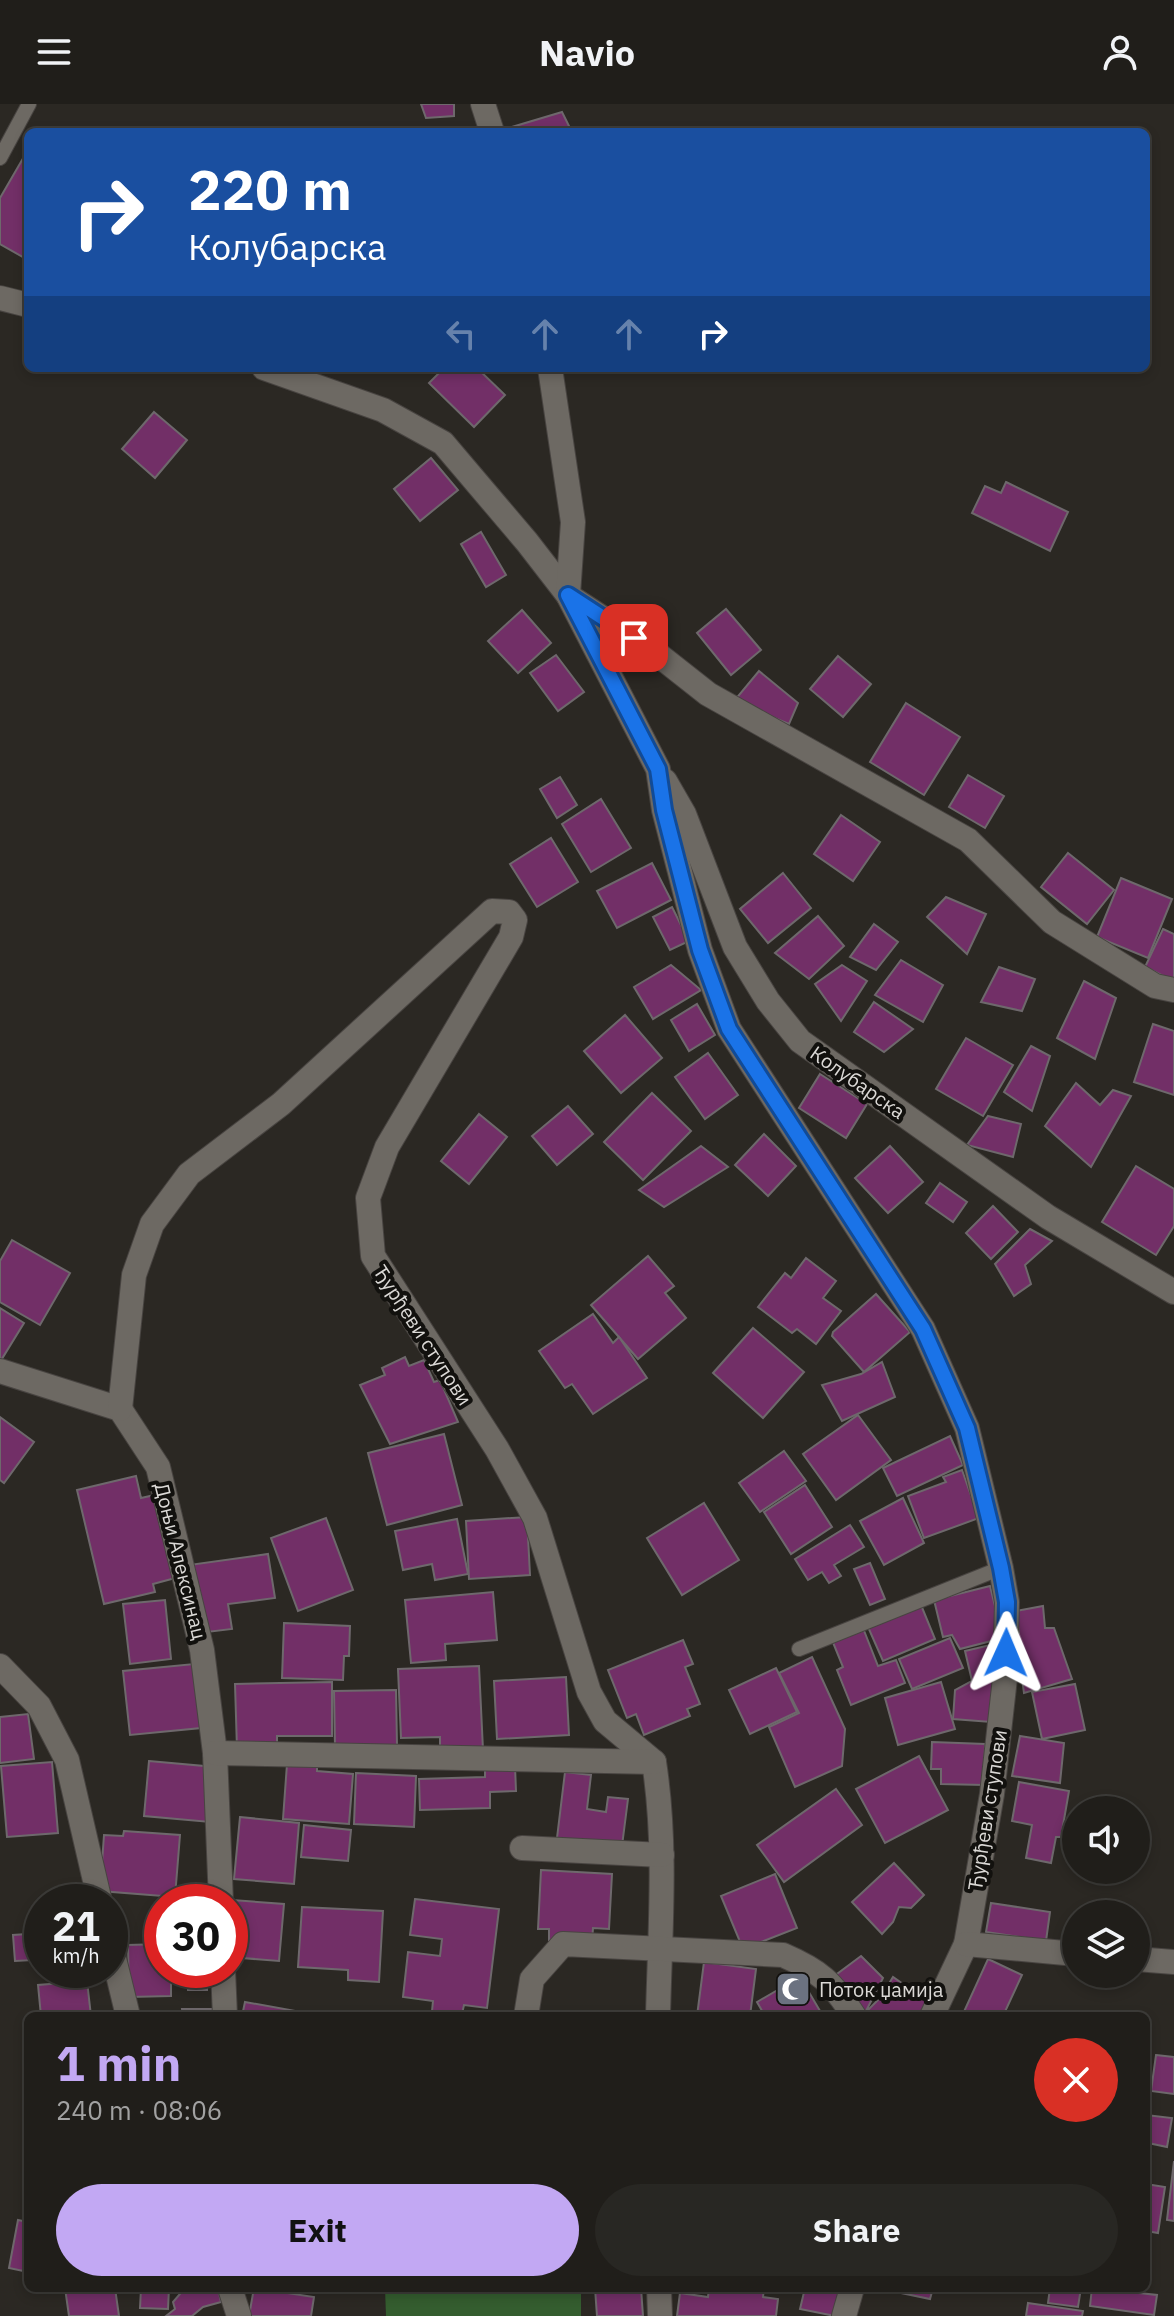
<!DOCTYPE html>
<html lang="en">
<head>
<meta charset="utf-8">
<style>
	body { margin:0; font-family:"IBM Plex Sans",sans-serif; background:#282723; color:#f1f3f6; height:100vh; display:flex; flex-direction:column; font-size:30px; white-space:nowrap }
	* { box-sizing:border-box; margin:0 }
	p { font-size:26px; color:#a2a2a2 }
	.icon { flex:none; width:44px; height:44px; fill:none; stroke:currentColor; stroke-width:2; stroke-linecap:round; stroke-linejoin:round }
	.map { position:relative; flex:1; overflow:hidden }
	.drawer { position:absolute; left:24px; top:1908px; width:1126px; height:280px; display:flex; flex-direction:column; background:#201e1a; border-radius:12px; box-shadow:0 4px 12px #0003,0 0 0 2px #3d3c39 }
	.drawer>* { flex:none }
	.top-card { position:absolute; left:24px; top:24px; width:1126px; height:244px; border-radius:12px; box-shadow:0 4px 12px #0003,0 0 0 2px #3d3c39; background:#1a4fa0; color:#fff; overflow:hidden }
	.fabs { position:absolute; left:1062px; top:1692px; display:grid; gap:16px }
	.fabs a { display:grid; place-items:center; width:88px; height:88px; border-radius:50%; background:#201e1a; box-shadow:0 4px 12px #0003,0 0 0 2px #3d3c39; font-size:40px }
	.speed { position:absolute; left:24px; top:1780px; display:flex; gap:16px; font-size:40px; font-weight:700; text-align:center }
	.speed>* { display:grid; place-content:center; width:104px; height:104px; border-radius:50%; background:#201e1a; box-shadow:0 4px 12px #0003,0 0 0 2px #3d3c39; line-height:1 }
	.speed small { font-size:20px; font-weight:400 }
	.speed .limit { border:12px solid #d22; background:#fff; color:#111 }
	.pin { position:absolute; display:grid; place-items:center; width:68px; height:68px; color:#fff; margin:-34px; border-radius:16px; box-shadow:0 4px 12px #0006 }
	.me { position:absolute; width:88px; margin:-44px; rotate:1deg; stroke-linejoin:round; filter:drop-shadow(0 0 6px #0008) }
	.turn { display:flex; align-items:center; gap:28px; height:168px; padding:0 32px; font-size:36px }
	.turn .icon { width:104px; height:104px; stroke-width:2.5 }
	.turn b { display:block; font-size:56px; line-height:68px }
	.lanes { display:flex; align-items:center; height:76px; padding:0 32px; background:#0003; justify-content:center; gap:40px; direction:ltr }
	.lanes .off { opacity:.35 }
	.round { display:grid; place-items:center; flex:none; width:84px; height:84px; border-radius:42px; background:#282723 }
	.head { display:flex; align-items:center; justify-content:space-between; height:136px; padding:0 32px }
	h1 { font-size:48px; font-weight:800; line-height:60px; color:#c2a8f3 }
	.primary-button { display:flex; gap:16px; margin-top:auto; padding:16px 32px }
	.primary-button a { flex:1; height:92px; border-radius:48px; background:#c2a8f3; color:#111; font-size:32px; font-weight:800; line-height:92px; text-align:center }
	.primary-button a+a { background:#282723; color:#f1f3f6 }
	header { display:flex; justify-content:space-between; align-items:center; height:104px; padding:0 32px; background:#201e1a; font-size:36px; font-weight:800 }
	.map>svg:first-child { display:block }
</style>
</head>
<body>
<header><svg class="icon" aria-label="menu" viewBox="0 0 24 24"><path d="M4 6h16M4 12h16M4 18h16"/></svg>Navio<svg class="icon" aria-label="person" viewBox="0 0 24 24"><circle cx="12" cy="8" r="4"/><path d="M4 21q1-7 8-7t8 7"/></svg></header>
<div class="map">
<svg width="1174" height="2212" viewBox="0 0 1174 2212">
	<rect width="100%" height="100%" fill="#2b2823"/>
	<!-- green -->
	<polygon fill="#345d2f" points="385,2184 581,2184 581,2212 386,2212"/>
	<!-- building -->
	<g fill="#722f67" stroke="#6e686c" stroke-width="2">
		<polygon points="421,0 454,0 454,12 426,14"/>
		<polygon points="562,8 572,28 514,28 512,23"/>
		<polygon points="25,51 28,53 28,156 0,140 0,94"/>
		<polygon points="444,264 477,264 505,291 474,323 429,279"/>
		<polygon points="154,308 187,336 155,374 122,345"/>
		<polygon points="431,354 458,386 420,417 394,385"/>
		<polygon points="1006,378 1068,408 1050,447 972,409 985,382 1001,389"/>
		<polygon points="481,428 506,471 486,483 461,440"/>
		<polygon points="726,505 761,546 731,571 697,529"/>
		<polygon points="522,506 551,539 518,569 488,537"/>
		<polygon points="556,551 584,588 558,607 530,569"/>
		<polygon points="838,552 871,580 843,613 810,585"/>
		<polygon points="759,567 798,599 789,620 734,597"/>
		<polygon points="906,599 960,633 924,691 870,658"/>
		<polygon points="968,671 1004,692 985,724 949,703"/>
		<polygon points="560,673 577,701 557,714 540,685"/>
		<polygon points="601,695 631,744 591,768 562,720"/>
		<polygon points="841,711 880,738 853,777 814,750"/>
		<polygon points="551,734 578,778 537,803 510,760"/>
		<polygon points="1068,749 1114,786 1087,820 1041,783"/>
		<polygon points="652,759 671,796 617,824 597,787"/>
		<polygon points="783,769 811,804 768,839 740,805"/>
		<polygon points="1121,774 1172,795 1148,854 1097,833"/>
		<polygon points="946,793 986,810 967,850 927,813"/>
		<polygon points="672,803 689,837 670,846 653,813"/>
		<polygon points="818,812 844,842 809,875 775,849"/>
		<polygon points="874,820 898,838 876,866 850,853"/>
		<polygon points="1163,825 1174,830 1174,877 1145,863"/>
		<polygon points="901,856 943,881 923,918 875,891"/>
		<polygon points="671,861 701,886 653,915 634,883"/>
		<polygon points="842,861 867,877 841,917 815,880"/>
		<polygon points="999,863 1035,875 1022,907 981,898"/>
		<polygon points="1084,877 1116,894 1095,955 1057,934"/>
		<polygon points="874,898 913,925 884,948 854,928"/>
		<polygon points="697,900 715,931 689,947 671,916"/>
		<polygon points="625,911 662,954 621,989 584,947"/>
		<polygon points="1153,920 1174,927 1174,991 1134,978"/>
		<polygon points="966,934 1013,961 983,1012 936,985"/>
		<polygon points="1031,942 1050,952 1032,1007 1004,988"/>
		<polygon points="708,949 738,991 705,1015 675,973"/>
		<polygon points="820,970 867,1000 846,1034 799,1004"/>
		<polygon points="1076,979 1100,1001 1113,986 1131,992 1091,1063 1045,1022"/>
		<polygon points="652,989 691,1027 643,1076 604,1038"/>
		<polygon points="568,1002 593,1030 557,1061 532,1032"/>
		<polygon points="479,1010 507,1033 469,1080 441,1057"/>
		<polygon points="988,1012 1021,1020 1013,1053 967,1041"/>
		<polygon points="764,1030 796,1062 768,1092 735,1061"/>
		<polygon points="701,1042 728,1063 664,1103 639,1086"/>
		<polygon points="890,1042 923,1078 888,1109 855,1074"/>
		<polygon points="1136,1062 1174,1085 1174,1122 1156,1151 1102,1118"/>
		<polygon points="940,1079 967,1098 953,1118 926,1099"/>
		<polygon points="993,1102 1018,1128 991,1155 966,1129"/>
		<polygon points="1030,1125 1052,1137 1025,1161 1031,1180 1014,1192 995,1160"/>
		<polygon points="12,1136 70,1169 40,1221 0,1198 0,1157"/>
		<polygon points="648,1152 674,1182 665,1189 686,1214 638,1255 591,1201"/>
		<polygon points="806,1154 836,1177 823,1194 841,1207 816,1240 797,1225 792,1229 758,1203 785,1169 791,1174"/>
		<polygon points="876,1190 910,1228 864,1268 832,1232 833,1228"/>
		<polygon points="0,1204 24,1219 0,1258"/>
		<polygon points="593,1210 613,1239 619,1233 647,1274 593,1310 572,1280 565,1284 539,1247"/>
		<polygon points="753,1224 804,1268 763,1314 713,1269"/>
		<polygon points="405,1253 409,1262 424,1256 434,1278 440,1276 458,1318 390,1340 360,1281 385,1271 382,1264"/>
		<polygon points="882,1258 895,1293 842,1317 822,1281 861,1270"/>
		<polygon points="858,1311 891,1356 836,1396 803,1350"/>
		<polygon points="0,1313 34,1338 4,1379 0,1376"/>
		<polygon points="444,1330 462,1401 387,1421 368,1349"/>
		<polygon points="950,1332 963,1361 897,1392 883,1364"/>
		<polygon points="784,1347 806,1377 760,1408 739,1379"/>
		<polygon points="962,1366 979,1414 924,1434 908,1392 946,1378 943,1373"/>
		<polygon points="136,1372 141,1394 159,1390 179,1473 153,1480 155,1488 104,1500 77,1386"/>
		<polygon points="805,1381 832,1423 791,1450 764,1408"/>
		<polygon points="903,1394 924,1439 884,1461 860,1417"/>
		<polygon points="704,1399 739,1456 682,1491 647,1434"/>
		<polygon points="527,1413 530,1471 469,1475 466,1417"/>
		<polygon points="326,1414 353,1486 298,1507 271,1434"/>
		<polygon points="457,1415 468,1470 435,1476 432,1460 403,1466 395,1427"/>
		<polygon points="850,1421 864,1443 834,1461 841,1472 829,1479 822,1468 808,1476 795,1455"/>
		<polygon points="268,1450 275,1494 228,1500 232,1525 199,1529 189,1461"/>
		<polygon points="870,1459 885,1495 870,1501 854,1465"/>
		<polygon points="990,1482 1003,1534 960,1545 952,1531 943,1533 934,1496"/>
		<polygon points="493,1488 497,1536 445,1540 446,1556 411,1559 405,1496"/>
		<polygon points="165,1496 171,1555 130,1560 123,1500"/>
		<polygon points="921,1501 935,1535 883,1557 868,1523"/>
		<polygon points="1043,1502 1045,1524 1054,1524 1072,1575 1024,1589 1016,1532 1019,1529 1016,1507"/>
		<polygon points="284,1519 350,1522 349,1552 344,1552 343,1576 282,1574"/>
		<polygon points="863,1524 878,1562 896,1556 905,1579 851,1601 837,1566 843,1563 832,1536"/>
		<polygon points="950,1534 963,1564 912,1585 899,1555"/>
		<polygon points="683,1536 693,1560 685,1563 700,1600 687,1605 690,1612 644,1631 636,1610 627,1614 608,1566"/>
		<polygon points="1003,1538 991,1618 953,1615 955,1586 972,1577 965,1547"/>
		<polygon points="812,1553 845,1625 842,1662 795,1683 769,1623 799,1609 779,1569"/>
		<polygon points="194,1560 201,1624 130,1631 123,1567"/>
		<polygon points="479,1562 483,1646 440,1648 440,1633 401,1634 398,1565"/>
		<polygon points="776,1564 797,1608 750,1630 729,1586"/>
		<polygon points="566,1573 569,1631 497,1635 494,1577"/>
		<polygon points="332,1578 332,1632 277,1632 277,1645 237,1645 235,1580"/>
		<polygon points="941,1578 955,1625 898,1641 885,1594"/>
		<polygon points="1075,1580 1085,1626 1042,1635 1032,1588"/>
		<polygon points="396,1586 397,1642 335,1643 334,1587"/>
		<polygon points="28,1610 34,1655 0,1659 0,1613"/>
		<polygon points="1020,1632 1064,1639 1060,1679 1012,1672"/>
		<polygon points="932,1638 985,1640 984,1681 941,1680 941,1665 931,1665"/>
		<polygon points="919,1652 948,1706 885,1739 856,1685"/>
		<polygon points="149,1657 215,1663 210,1718 144,1712"/>
		<polygon points="52,1658 58,1729 7,1733 1,1662"/>
		<polygon points="287,1660 317,1663 317,1667 353,1670 349,1720 283,1715"/>
		<polygon points="515,1662 516,1687 490,1688 490,1704 420,1706 419,1675 485,1673 485,1663"/>
		<polygon points="565,1668 591,1671 587,1705 606,1708 608,1693 628,1695 622,1742 557,1734"/>
		<polygon points="356,1669 416,1672 414,1723 354,1720"/>
		<polygon points="1019,1678 1069,1687 1061,1733 1056,1733 1051,1759 1026,1754 1032,1721 1012,1717"/>
		<polygon points="836,1685 862,1721 784,1778 757,1741"/>
		<polygon points="240,1713 299,1719 294,1780 234,1775"/>
		<polygon points="304,1721 351,1726 348,1757 301,1753"/>
		<polygon points="124,1727 180,1731 175,1793 100,1787 104,1731 123,1732"/>
		<polygon points="894,1759 924,1791 911,1804 899,1803 893,1818 882,1830 852,1798"/>
		<polygon points="541,1766 612,1770 609,1825 593,1824 592,1838 549,1836 549,1825 538,1825"/>
		<polygon points="775,1770 797,1824 743,1845 721,1792"/>
		<polygon points="415,1795 499,1805 487,1904 464,1901 462,1910 432,1907 433,1897 403,1893 408,1848 440,1852 442,1835 410,1831"/>
		<polygon points="232,1796 284,1800 279,1857 230,1853"/>
		<polygon points="991,1799 1050,1808 1046,1837 986,1828"/>
		<polygon points="302,1803 383,1807 379,1878 348,1876 348,1866 298,1863"/>
		<polygon points="42,1829 42,1859 33,1859 33,1856 15,1857 13,1831"/>
		<polygon points="162,1840 162,1866 207,1866 207,1886 188,1886 188,1874 171,1874 171,1892 129,1893 128,1841"/>
		<polygon points="861,1852 883,1874 865,1909 881,1893 893,1873 933,1901 923,1912 867,1912 833,1873"/>
		<polygon points="988,1855 1022,1871 1003,1912 962,1912"/>
		<polygon points="704,1858 756,1865 750,1912 697,1912"/>
		<polygon points="46,1866 87,1866 87,1867 75,1868 77,1873 47,1875"/>
		<polygon points="800,1873 823,1912 765,1912 757,1898"/>
		<polygon points="87,1877 91,1912 41,1912 38,1881"/>
		<polygon points="245,1898 301,1908 300,1912 242,1912"/>
		<polygon points="182,1905 214,1905 214,1912 183,1912"/>
		<polygon points="1156,1951 1174,1953 1174,1990 1151,1987"/>
		<polygon points="1146,2011 1172,2014 1167,2043 1148,2039 1146,2051"/>
		<polygon points="1174,2057 1174,2117 1167,2116"/>
		<polygon points="1146,2080 1165,2083 1158,2129 1146,2127"/>
		<polygon points="18,2116 28,2118 28,2168 9,2164"/>
		<polygon points="65,2184 115,2184 119,2212 69,2212"/>
		<polygon points="141,2184 169,2184 168,2205 140,2204"/>
		<polygon points="185,2184 218,2184 221,2198 203,2203 192,2212 166,2212 175,2205 173,2198"/>
		<polygon points="254,2184 314,2193 311,2212 249,2212"/>
		<polygon points="595,2184 641,2184 643,2212 597,2212"/>
		<polygon points="709,2184 764,2184 763,2193 778,2195 776,2212 677,2212 680,2189 708,2193"/>
		<polygon points="805,2184 843,2184 835,2212 800,2205"/>
		<polygon points="877,2184 933,2184 930,2195"/>
		<polygon points="1050,2184 1081,2184 1078,2203 1048,2199"/>
		<polygon points="1092,2184 1157,2191 1154,2211 1090,2202"/>
		<polygon points="1028,2199 1083,2207 1082,2212 1026,2212"/>
	</g>
	<g fill="none" stroke-linecap="round" stroke-linejoin="round">
		<!-- lane casing -->
		<g stroke="#484441" stroke-width="16">
			<g id="lane">
				<polyline points="0,54 29,0"/>
				<polyline points="799,1545 1001,1464"/>
			</g>
		</g>
		<!-- street casing -->
		<g stroke="#484441" stroke-width="26">
			<g id="street">
				<polyline points="483,0 492,28"/>
				<polyline points="0,194 28,201"/>
				<polyline points="264,264 383,306 443,339 527,438 568,491 658,665 664,706 700,846 729,925 923,1225 967,1324 1001,1464 1007,1498 1005,1574 992,1690 966,1840 932,1912"/>
				<polyline points="550,264 573,418 568,491"/>
				<polyline points="570,493 656,549 708,590 968,736 1052,818 1155,882 1174,886"/>
				<polyline points="665,677 684,710 735,843 768,897 800,937 1048,1113 1174,1188"/>
				<polyline points="0,1267 120,1305 158,1363 202,1546 215,1649 221,1798"/>
				<path d="M120,1305L134,1171L152,1120L189,1070L281,1000L492,807L509,808L515,816L511,833L387,1043L368,1094L373,1152L497,1345L535,1414L589,1588L605,1617L654,1658C667,1742 660,1827 658,1912"/>
				<polyline points="0,1562 39,1602 67,1656 100,1798"/>
				<polyline points="215,1649 654,1658"/>
				<polyline points="522,1744 662,1751"/>
				<polyline points="110,1838 128,1912"/>
				<polyline points="966,1840 1076,1850"/>
				<polyline points="1136,1855 1174,1858"/>
				<polyline points="223,1866 225,1912"/>
				<path d="M526,1912L532,1875L563,1840L783,1851C820,1867 832,1878 854,1912"/>
				<polyline points="230,2184 239,2212"/>
				<polyline points="659,2184 660,2212"/>
				<polyline points="844,2212 852,2184"/>
			</g>
		</g>
		<!-- lane -->
		<use href="#lane" stroke="#6d6963" stroke-width="14"/>
		<!-- street -->
		<use href="#street" stroke="#6d6963" stroke-width="24"/>
	</g>
	<g fill="none" stroke-linecap="round" stroke-linejoin="round">
		<!-- route casing -->
		<g stroke="#114b97" stroke-width="20">
			<polyline id="route" points="634,534 568,491 658,665 664,706 700,846 729,925 923,1225 967,1324 1001,1464 1007,1498 1006,1549"/>
		</g>
		<!-- route -->
		<use href="#route" stroke="#1a73e8" stroke-width="14"/>
	</g>
	<!-- icons -->
	<defs>
		<g id="mosque-square" transform="scale(1.8)"><rect x="-9" y="-9" width="18" height="18" rx="4" fill="#6b7280" stroke="#12110e"/><path d="M3.5-4.9A6 6 0 1 0 3.5 4.9A5 5 0 1 1 3.5-4.9Z" fill="#fff"/></g>
	</defs>
	<g fill-rule="evenodd">
		<use href="#mosque-square" x="793" y="1885"/>
	</g>
	<g text-anchor="middle" dominant-baseline="central" stroke-width="8" stroke-linejoin="round" paint-order="stroke">
		<!-- street labels -->
		<g font-size="20" fill="#dbd9d6" stroke="#12110e">
			<text transform="translate(858 978) rotate(35)">Колубарска</text>
			<text transform="translate(423 1231) rotate(57)">Ђурђеви ступови</text>
			<text transform="translate(181 1457) rotate(76)">Доњи Алексинац</text>
			<text transform="translate(987 1706) rotate(-81)">Ђурђеви ступови</text>
		</g>
		<!-- poi labels -->
		<g font-size="20" fill="#dbd9d6" stroke="#12110e" text-anchor="start">
			<text x="819" y="1885">Поток џамија</text>
		</g>
	</g>
</svg>
<div class="fabs">
<a><svg class="icon" aria-label="sound" viewBox="0 0 24 24"><path d="M4 9h4l5-4v14l-5-4H4zM17 9q2 3 0 6"/></svg></a>
<a><svg class="icon" aria-label="layers" viewBox="0 0 24 24"><path d="M12 4l9 5-9 5-9-5zM3 14l9 5 9-5"/></svg></a>
</div>
<div class="speed"><div>21<small>km/h</small></div><div class="limit">30</div></div>
<div class="pin" style="left:634px;top:534px;background:#d93025"><svg class="icon" aria-label="arrive" viewBox="0 0 24 24"><path d="M6 21V4h12l-3 4 3 4H6"/></svg></div>
<svg class="me" style="left:1006px;top:1549px" viewBox="-20 -20 40 40"><path d="M0-17L14 15 0 8-14 15z" fill="#1a73e8" stroke="#fff" stroke-width="4"/></svg>
<div class="top-card">
<div class="turn"><svg class="icon" aria-label="right" viewBox="0 0 24 24"><path d="M7 20v-9h11M14 6l5 5-5 5"/></svg><div><b>220 m</b>Колубарска</div></div>
<div class="lanes"><svg class="icon off" aria-label="left" viewBox="0 0 24 24"><path d="M17 20v-9H6M10 6l-5 5 5 5"/></svg><svg class="icon off" aria-label="ahead" viewBox="0 0 24 24"><path d="M12 20V5M6 11l6-6 6 6"/></svg><svg class="icon off" aria-label="ahead" viewBox="0 0 24 24"><path d="M12 20V5M6 11l6-6 6 6"/></svg><svg class="icon" aria-label="right" viewBox="0 0 24 24"><path d="M7 20v-9h11M14 6l5 5-5 5"/></svg></div>
</div>
<section class="drawer">
<div class="head"><div><h1>1 min</h1><p>240 m · 08:06</p></div><a class="round" style="background:#d93025;color:#fff"><svg class="icon" aria-label="close" viewBox="0 0 24 24"><path d="M6 6l12 12M18 6L6 18"/></svg></a></div>
<div class="primary-button"><a>Exit</a><a>Share</a></div>
</section>
</div>
</body>
</html>
